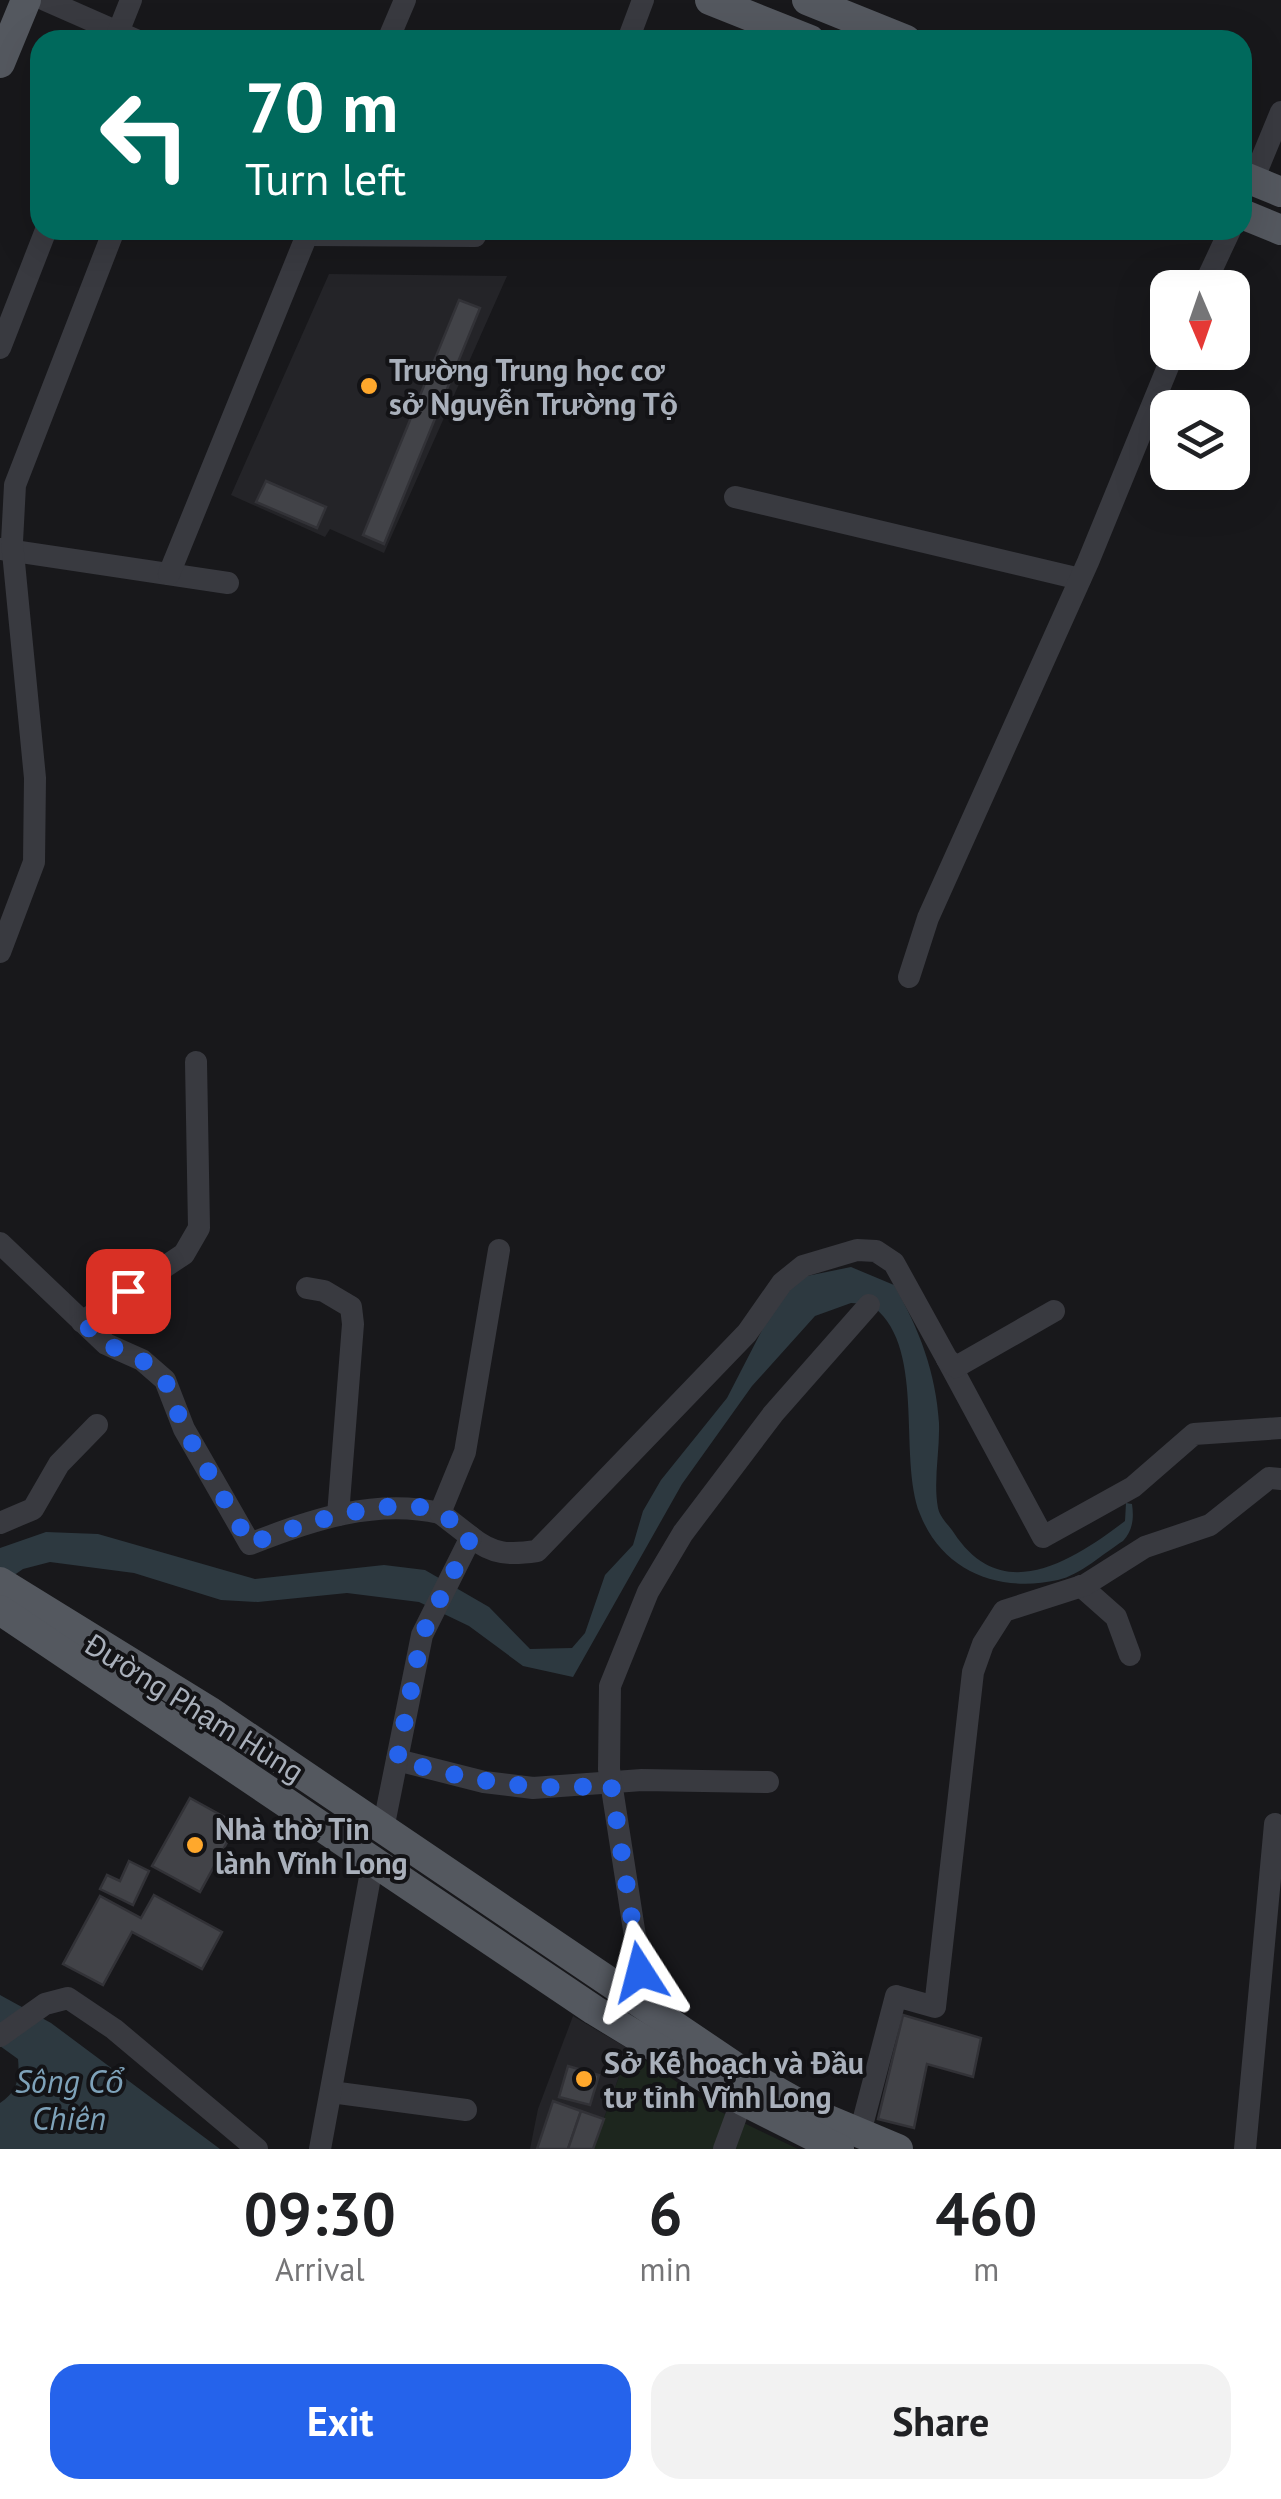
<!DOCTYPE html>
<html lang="en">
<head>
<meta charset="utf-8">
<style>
	body { margin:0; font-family:"PT Sans",sans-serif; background:#f2f2f2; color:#202124; height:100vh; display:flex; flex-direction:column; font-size:38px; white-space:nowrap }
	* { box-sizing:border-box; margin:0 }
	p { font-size:32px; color:#757577 }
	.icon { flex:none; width:55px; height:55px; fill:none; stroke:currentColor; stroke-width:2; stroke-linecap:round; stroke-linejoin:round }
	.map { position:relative; height:2149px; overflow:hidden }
	.sheet { display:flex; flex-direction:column; background:#fff; flex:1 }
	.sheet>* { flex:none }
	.banner { position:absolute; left:30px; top:30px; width:1222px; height:210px; border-radius:30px; box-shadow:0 10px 40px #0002; background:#00695c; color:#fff; overflow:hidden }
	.needle { width:65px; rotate:178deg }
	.controls { position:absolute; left:1150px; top:270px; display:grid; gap:20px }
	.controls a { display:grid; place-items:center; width:100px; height:100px; border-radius:20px; background:#fff; box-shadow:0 10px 40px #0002; font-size:50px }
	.pin { position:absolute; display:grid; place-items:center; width:85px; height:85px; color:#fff; margin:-42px; border-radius:20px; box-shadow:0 5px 15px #0006 }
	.me { position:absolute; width:110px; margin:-55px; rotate:351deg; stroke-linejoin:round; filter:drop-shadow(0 0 8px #0008) }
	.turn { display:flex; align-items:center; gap:35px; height:210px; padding:0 50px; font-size:45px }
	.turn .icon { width:130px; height:130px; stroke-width:2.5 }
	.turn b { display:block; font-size:70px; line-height:85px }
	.eta { display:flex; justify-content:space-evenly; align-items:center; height:170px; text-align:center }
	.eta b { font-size:60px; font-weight:800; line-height:70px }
	.cta { display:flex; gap:20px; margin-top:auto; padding:20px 50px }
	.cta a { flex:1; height:115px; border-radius:30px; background:#2563eb; color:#fff; font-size:40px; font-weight:800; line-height:115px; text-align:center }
	.cta a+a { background:#f2f2f2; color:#202124 }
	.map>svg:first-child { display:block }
</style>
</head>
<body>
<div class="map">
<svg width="1281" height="2149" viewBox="0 0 1281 2149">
	<rect width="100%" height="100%" fill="#18181b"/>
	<!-- built -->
	<g fill="#242428">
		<polygon points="329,274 507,276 384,553 330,529 325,537 231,495"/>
		<polygon points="573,2016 629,2049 593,2149 530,2149 538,2109"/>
	</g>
	<!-- green -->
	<polygon fill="#1d261e" points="629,2049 719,2111 798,2149 593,2149"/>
	<!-- water -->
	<g fill="#2d3940">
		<path d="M851,1267L894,1285C919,1328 936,1373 939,1423C940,1451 933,1481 938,1508C940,1518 949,1525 954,1533C1002,1606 1071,1562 1125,1521L1126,1503L1132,1504C1134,1518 1133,1530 1123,1541C1104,1553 1080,1575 1058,1580C999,1593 943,1572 920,1514C897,1456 928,1341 869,1304L851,1303L815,1316L752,1386L682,1484L573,1677L523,1666L469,1626L419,1602L347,1593L258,1602L221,1600L134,1573L50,1562L23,1569L0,1585V1548L46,1532L98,1534L255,1579L384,1565L425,1570L489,1607L530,1649L572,1648L585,1633L605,1575L633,1545L643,1511L661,1480L727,1398L774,1307L802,1277Z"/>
		<path d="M0,1995L51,2023L220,2149H0V2103C17,2092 20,2079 18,2059L0,2046Z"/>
	</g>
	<!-- building -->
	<g fill="#424348" stroke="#323237" stroke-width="2.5">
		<polygon points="459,300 480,308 384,544 363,535"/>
		<polygon points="266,481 326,507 317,528 256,502"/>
		<polygon points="190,1798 237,1824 200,1892 152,1866"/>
		<polygon points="129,1861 149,1871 133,1905 100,1889 107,1875 120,1881"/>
		<polygon points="154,1895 222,1932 202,1969 132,1932 103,1985 63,1964 100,1896 141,1918"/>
		<polygon points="903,2015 981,2038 973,2077 927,2064 914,2128 878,2119"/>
		<polygon points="568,2066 599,2075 590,2105 559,2097"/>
		<polygon points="553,2101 581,2111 568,2149 537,2149"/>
		<polygon points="581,2111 604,2119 593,2149 568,2149"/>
	</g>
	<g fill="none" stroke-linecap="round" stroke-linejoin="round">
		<!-- minor -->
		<g stroke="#393a40" stroke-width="22">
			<polyline points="45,0 136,40"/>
			<polyline points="115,40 131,0"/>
			<polyline points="388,40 405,0"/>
			<polyline points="628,40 643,0"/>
			<polyline points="1253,180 1281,112"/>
			<polyline points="307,235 475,236 478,230"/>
			<polyline points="1203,288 1230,230"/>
			<polyline points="0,348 46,230"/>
			<polyline points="735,497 1080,579"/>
			<polyline points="0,549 228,583"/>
			<polyline points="169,574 309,230"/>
			<polyline points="0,952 34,862 35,778 12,542 15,485 114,230"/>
			<polyline points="909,977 928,918 1088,562 1174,352"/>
			<path d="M0,1243L106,1344L142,1360L165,1380L184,1429L250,1544C310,1520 376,1498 440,1513"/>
			<polyline points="307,1288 324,1291 351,1307 353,1324 338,1515"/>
			<polyline points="82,1322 184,1254 199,1228 196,1062"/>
			<polyline points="947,1359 1043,1537 1133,1487 1194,1434 1281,1428"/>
			<polyline points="0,1523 33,1509 59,1464 97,1425"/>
			<path d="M471,1537C493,1555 510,1555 537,1551L747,1333L782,1283L803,1266L857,1250L876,1251L894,1263L947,1359L956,1367L1054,1311"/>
			<polyline points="1081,1586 1116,1617 1130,1655"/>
			<polyline points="397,1760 484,1782 533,1788 642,1780 768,1782"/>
			<polyline points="383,1829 422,1635 471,1537 440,1513 465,1452 499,1250"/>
			<polyline points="646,2007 609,1769 610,1686 648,1592 683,1533 773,1414 869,1305"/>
			<polyline points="0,2036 45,2004 68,1998 114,2029 257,2149"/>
			<polyline points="331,2092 466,2110"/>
			<polyline points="860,2133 896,1996 935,2007 973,1672 983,1644 1004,1611 1085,1585 1145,1547 1210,1525 1269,1478 1281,1479"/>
			<polyline points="320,2149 373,1861"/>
			<polyline points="724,2149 742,2100"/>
			<polyline points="1245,2149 1275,1824"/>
		</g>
		<!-- major -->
		<g stroke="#54585f" stroke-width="30">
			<polyline points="710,0 810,40"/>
			<polyline points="807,0 906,40"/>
			<polyline points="0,63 26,0"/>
			<polyline points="1242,176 1281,192"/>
			<polyline points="1242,214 1281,230"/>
			<polyline points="0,1582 209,1711 744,2073 824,2118 898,2149"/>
			<polyline points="0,1610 594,2010 742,2100 839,2149"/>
		</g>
	</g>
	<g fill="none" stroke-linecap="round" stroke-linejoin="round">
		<!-- route -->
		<path stroke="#2563eb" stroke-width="18" stroke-dasharray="0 32.4" d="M128,1291L82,1322L106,1344L142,1360L165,1380L184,1429L250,1544C292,1527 398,1491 440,1513C451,1519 461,1530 471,1537L422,1635L397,1760C468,1780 537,1794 611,1784L640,1972"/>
	</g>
	<!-- markers -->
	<g fill="#ffa82c" stroke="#131316" stroke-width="4">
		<circle cx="369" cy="386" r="10"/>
		<circle cx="195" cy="1845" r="10"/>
		<circle cx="584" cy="2079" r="10"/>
	</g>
	<g text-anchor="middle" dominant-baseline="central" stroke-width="8" stroke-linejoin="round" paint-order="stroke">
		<!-- poi labels -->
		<g font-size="30" font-weight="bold" fill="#a9b0bb" stroke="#131316" text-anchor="start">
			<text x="389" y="369">Trường Trung học cơ<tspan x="389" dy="34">sở Nguyễn Trường Tộ</tspan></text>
			<text x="215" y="1828">Nhà thờ Tin<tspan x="215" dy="34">lành Vĩnh Long</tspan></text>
			<text x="604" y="2062">Sở Kế hoạch và Đầu<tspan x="604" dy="34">tư tỉnh Vĩnh Long</tspan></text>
		</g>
		<!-- street labels -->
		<g font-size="30" fill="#a9b0bb" stroke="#131316">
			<text transform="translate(195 1707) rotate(32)">Đường Phạm Hùng</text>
		</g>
		<!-- water labels -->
		<g font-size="32" font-style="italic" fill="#7ea2b9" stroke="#131316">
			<text x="69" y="2081">Sông Cổ<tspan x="69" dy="37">Chiên</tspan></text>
		</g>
	</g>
</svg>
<div class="controls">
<a><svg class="needle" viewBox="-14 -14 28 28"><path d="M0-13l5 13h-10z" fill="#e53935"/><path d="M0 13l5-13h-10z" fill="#757577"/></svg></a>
<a><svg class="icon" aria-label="layers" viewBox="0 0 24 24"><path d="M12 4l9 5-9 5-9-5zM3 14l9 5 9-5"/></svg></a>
</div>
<div class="pin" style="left:128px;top:1291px;background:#d93025"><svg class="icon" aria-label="arrive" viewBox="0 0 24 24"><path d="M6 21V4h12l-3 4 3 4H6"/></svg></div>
<svg class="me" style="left:640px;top:1972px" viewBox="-20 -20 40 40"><path d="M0-17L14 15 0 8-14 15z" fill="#2563eb" stroke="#fff" stroke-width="4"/></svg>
<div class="banner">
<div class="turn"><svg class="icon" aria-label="left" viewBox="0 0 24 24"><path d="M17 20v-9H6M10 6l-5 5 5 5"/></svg><div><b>70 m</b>Turn left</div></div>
</div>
</div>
<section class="sheet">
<div class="eta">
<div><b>09:30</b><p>Arrival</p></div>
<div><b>6</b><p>min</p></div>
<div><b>460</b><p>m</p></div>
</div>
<div class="cta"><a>Exit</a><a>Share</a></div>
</section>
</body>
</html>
